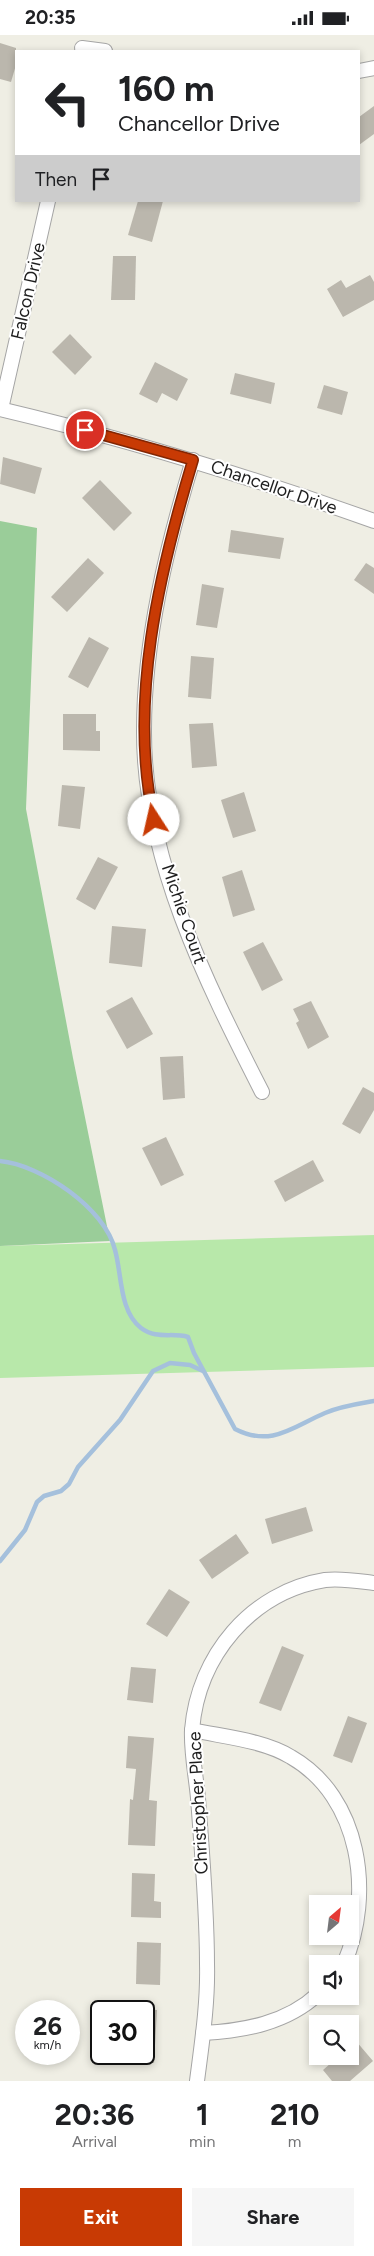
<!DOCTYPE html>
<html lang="en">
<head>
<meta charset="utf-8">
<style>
	body { margin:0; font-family:Figtree,sans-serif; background:#f6f6f6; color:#202124; height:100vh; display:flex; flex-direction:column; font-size:19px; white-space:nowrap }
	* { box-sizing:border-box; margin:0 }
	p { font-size:16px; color:#757577 }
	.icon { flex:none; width:28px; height:28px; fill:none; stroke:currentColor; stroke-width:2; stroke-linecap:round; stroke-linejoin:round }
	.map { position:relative; height:2046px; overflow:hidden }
	.drawer { display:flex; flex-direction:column; background:#fff; flex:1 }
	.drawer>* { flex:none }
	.hud { position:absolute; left:15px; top:15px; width:345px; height:152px; border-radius:0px; box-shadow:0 2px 8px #0003; background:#fff; color:#202124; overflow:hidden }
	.needle { width:32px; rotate:28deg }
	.buttons { position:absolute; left:309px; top:1860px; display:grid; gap:10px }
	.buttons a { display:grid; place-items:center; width:50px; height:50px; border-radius:0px; background:#fff; box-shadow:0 2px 8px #0003; font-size:25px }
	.speed { position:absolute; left:15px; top:1965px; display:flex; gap:10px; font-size:25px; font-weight:700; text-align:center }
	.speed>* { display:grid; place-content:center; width:65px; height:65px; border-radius:50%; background:#fff; box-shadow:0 2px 8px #0003; line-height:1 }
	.speed small { font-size:12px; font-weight:400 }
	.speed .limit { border:2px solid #111; border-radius:8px; background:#fff; color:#111 }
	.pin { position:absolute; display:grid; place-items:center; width:42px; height:42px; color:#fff; margin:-21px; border:2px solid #fff; border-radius:50%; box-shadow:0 1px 5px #0007 }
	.me { position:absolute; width:55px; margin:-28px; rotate:350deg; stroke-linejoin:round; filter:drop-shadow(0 0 4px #0008) }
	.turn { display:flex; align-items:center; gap:18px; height:105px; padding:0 20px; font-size:22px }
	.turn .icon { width:65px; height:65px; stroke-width:2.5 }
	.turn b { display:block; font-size:35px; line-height:42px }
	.then { display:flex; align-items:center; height:48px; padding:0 20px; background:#0003; gap:10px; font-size:19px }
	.eta { display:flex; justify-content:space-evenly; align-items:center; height:85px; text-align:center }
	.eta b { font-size:30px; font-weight:700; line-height:35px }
	.cta { display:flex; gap:10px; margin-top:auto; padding:10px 20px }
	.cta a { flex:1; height:58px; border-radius:0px; background:#c83a04; color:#fff; font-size:20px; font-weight:700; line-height:58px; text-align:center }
	.cta a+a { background:#f6f6f6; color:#202124 }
	.status { display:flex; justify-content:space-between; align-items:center; height:35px; padding:0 25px; background:#fff; direction:ltr }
	.status svg { height:14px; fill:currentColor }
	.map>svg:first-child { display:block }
</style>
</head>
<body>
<div class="status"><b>20:35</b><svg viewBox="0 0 49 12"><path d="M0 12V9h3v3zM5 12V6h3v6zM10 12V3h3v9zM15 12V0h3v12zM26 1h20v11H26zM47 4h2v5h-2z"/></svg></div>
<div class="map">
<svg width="374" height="2046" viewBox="0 0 374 2046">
	<rect width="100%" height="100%" fill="#efeee4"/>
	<!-- grass -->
	<polygon fill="#b8e8aa" points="374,1200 374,1332 0,1343 0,1211"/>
	<!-- forest -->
	<polygon fill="#9acd99" points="0,486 37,493 26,774 73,1023 110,1206 0,1211"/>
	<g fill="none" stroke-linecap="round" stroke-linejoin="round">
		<!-- stream -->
		<g stroke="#a5c0dc" stroke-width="4.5">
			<path d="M0,1126C41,1130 105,1173 115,1215C122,1239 119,1276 141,1293C157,1305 172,1297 188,1302L194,1318L235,1394C272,1413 294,1391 325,1378C341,1371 357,1369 374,1366"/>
			<polyline points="0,1526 25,1495 37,1467 44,1461 61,1456 69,1449 78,1432 120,1385 153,1336 170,1328 190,1330 203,1336"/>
		</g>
	</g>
	<!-- building -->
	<g fill="#bbb7ad">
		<polygon points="0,8 16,13 16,30 11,47 0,44"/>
		<polygon points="374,71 374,99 359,110 359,82"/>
		<polygon points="138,166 163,166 152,207 128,200"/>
		<polygon points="113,221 136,221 135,265 111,265"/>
		<polygon points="370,240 374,247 374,265 343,282 327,254 341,245 346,253"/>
		<polygon points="70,299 92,322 75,340 52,317"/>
		<polygon points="155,327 188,344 177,366 162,358 157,368 139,359"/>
		<polygon points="235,338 275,348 271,369 230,359"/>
		<polygon points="324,350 348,357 342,380 317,373"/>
		<polygon points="3,422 42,433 35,459 0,449"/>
		<polygon points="100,445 132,478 114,496 82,463"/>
		<polygon points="231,495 284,503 280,524 228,517"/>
		<polygon points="88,523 104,538 67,577 51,562"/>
		<polygon points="366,528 374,533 374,559 354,545"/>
		<polygon points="202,549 224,553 217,593 196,590"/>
		<polygon points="89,602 109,613 88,653 68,642"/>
		<polygon points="191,621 214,623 211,664 188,662"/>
		<polygon points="63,679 96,679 96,696 100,696 100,716 63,715"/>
		<polygon points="213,688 217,731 192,733 189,689"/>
		<polygon points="62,750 85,752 80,794 58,791"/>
		<polygon points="244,757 256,796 233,803 221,765"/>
		<polygon points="98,822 118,832 95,875 76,864"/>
		<polygon points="242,835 255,875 233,882 222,842"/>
		<polygon points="112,891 146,894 142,932 109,928"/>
		<polygon points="263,907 283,945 262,956 243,917"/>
		<polygon points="132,962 153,999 127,1014 106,976"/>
		<polygon points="311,966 329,1002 308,1014 296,988 299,986 293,974"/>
		<polygon points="183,1021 185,1063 163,1065 160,1022"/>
		<polygon points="363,1052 374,1058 374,1075 360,1099 342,1089"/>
		<polygon points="166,1102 184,1140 161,1151 142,1113"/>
		<polygon points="313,1125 324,1146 285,1167 274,1146"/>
		<polygon points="306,1472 313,1496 272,1509 265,1484"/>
		<polygon points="236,1499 249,1518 212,1544 199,1525"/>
		<polygon points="169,1554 190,1567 167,1602 146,1589"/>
		<polygon points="282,1611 304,1620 281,1676 259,1668"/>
		<polygon points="131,1632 156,1634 153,1668 127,1665"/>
		<polygon points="348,1681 367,1688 352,1728 333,1721"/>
		<polygon points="128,1701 154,1703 149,1765 157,1766 155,1811 128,1810 130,1764 133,1765 136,1734 126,1733"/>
		<polygon points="132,1838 155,1839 154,1866 161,1867 161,1883 131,1882"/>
		<polygon points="137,1907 161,1908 160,1950 136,1949"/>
		<polygon points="144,1974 157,1975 154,2028 144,2027"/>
		<polygon points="350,1999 373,2026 350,2046 332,2046 323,2035 339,2021 350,2021"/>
	</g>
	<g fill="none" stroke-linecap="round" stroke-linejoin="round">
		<!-- street casing -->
		<g stroke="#a5a5a5" stroke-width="16">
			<g id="street">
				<polyline points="82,13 105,16"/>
				<polyline points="359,36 374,33"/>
				<path d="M0,374C127,404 251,442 374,486"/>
				<polyline points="1,374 48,166"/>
				<path d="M193,425C167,510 144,605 144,695C143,822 206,947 262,1057"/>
				<path d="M192,1695C224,1702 263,1705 291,1722C361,1762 374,1860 344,1929"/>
				<path d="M203,1998C244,1996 287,1988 318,1959"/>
				<path d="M197,2046C202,2007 208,1968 207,1929C207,1874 202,1818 198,1763C196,1741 191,1717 192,1695C198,1621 251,1557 325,1545C341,1543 358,1546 374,1548"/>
			</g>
		</g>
		<!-- street -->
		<use href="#street" stroke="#fff" stroke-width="14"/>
	</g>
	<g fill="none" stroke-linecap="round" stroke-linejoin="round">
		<!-- route casing -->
		<g stroke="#822603" stroke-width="12">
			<path id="route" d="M85,395L193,425C159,538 128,668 154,785"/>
		</g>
		<!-- route -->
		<use href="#route" stroke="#c83a04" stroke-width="9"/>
	</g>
	<g text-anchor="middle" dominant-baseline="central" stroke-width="4" stroke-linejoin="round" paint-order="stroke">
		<!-- street labels -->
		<g font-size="18" fill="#1e1e1e" stroke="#fff">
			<text transform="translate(28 256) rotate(-77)">Falcon Drive</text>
			<text transform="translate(274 452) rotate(19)">Chancellor Drive</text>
			<text transform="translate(184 879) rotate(71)">Michie Court</text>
			<text transform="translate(198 1768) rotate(-93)">Christopher Place</text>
		</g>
	</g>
</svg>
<div class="buttons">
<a><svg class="needle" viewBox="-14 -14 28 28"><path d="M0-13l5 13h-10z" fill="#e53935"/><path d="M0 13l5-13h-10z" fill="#757577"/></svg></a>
<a><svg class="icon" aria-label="sound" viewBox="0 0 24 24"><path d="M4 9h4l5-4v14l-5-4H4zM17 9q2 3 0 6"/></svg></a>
<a><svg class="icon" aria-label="search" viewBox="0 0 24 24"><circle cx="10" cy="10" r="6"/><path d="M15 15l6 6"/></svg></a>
</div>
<div class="speed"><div>26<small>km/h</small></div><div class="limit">30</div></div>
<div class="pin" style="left:85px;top:395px;background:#d93025"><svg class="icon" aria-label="arrive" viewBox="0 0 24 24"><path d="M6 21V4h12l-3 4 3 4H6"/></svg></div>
<svg class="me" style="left:154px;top:785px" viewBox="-20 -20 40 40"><circle r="19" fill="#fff"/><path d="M0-13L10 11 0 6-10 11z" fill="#c83a04"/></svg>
<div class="hud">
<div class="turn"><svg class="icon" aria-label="left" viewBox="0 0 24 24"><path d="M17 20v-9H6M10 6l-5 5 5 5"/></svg><div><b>160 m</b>Chancellor Drive</div></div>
<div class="then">Then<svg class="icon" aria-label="arrive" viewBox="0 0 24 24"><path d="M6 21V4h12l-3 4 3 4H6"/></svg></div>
</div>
</div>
<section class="drawer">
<div class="eta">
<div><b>20:36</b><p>Arrival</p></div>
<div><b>1</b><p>min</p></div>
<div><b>210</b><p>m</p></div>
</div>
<div class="cta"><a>Exit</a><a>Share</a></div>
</section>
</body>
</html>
